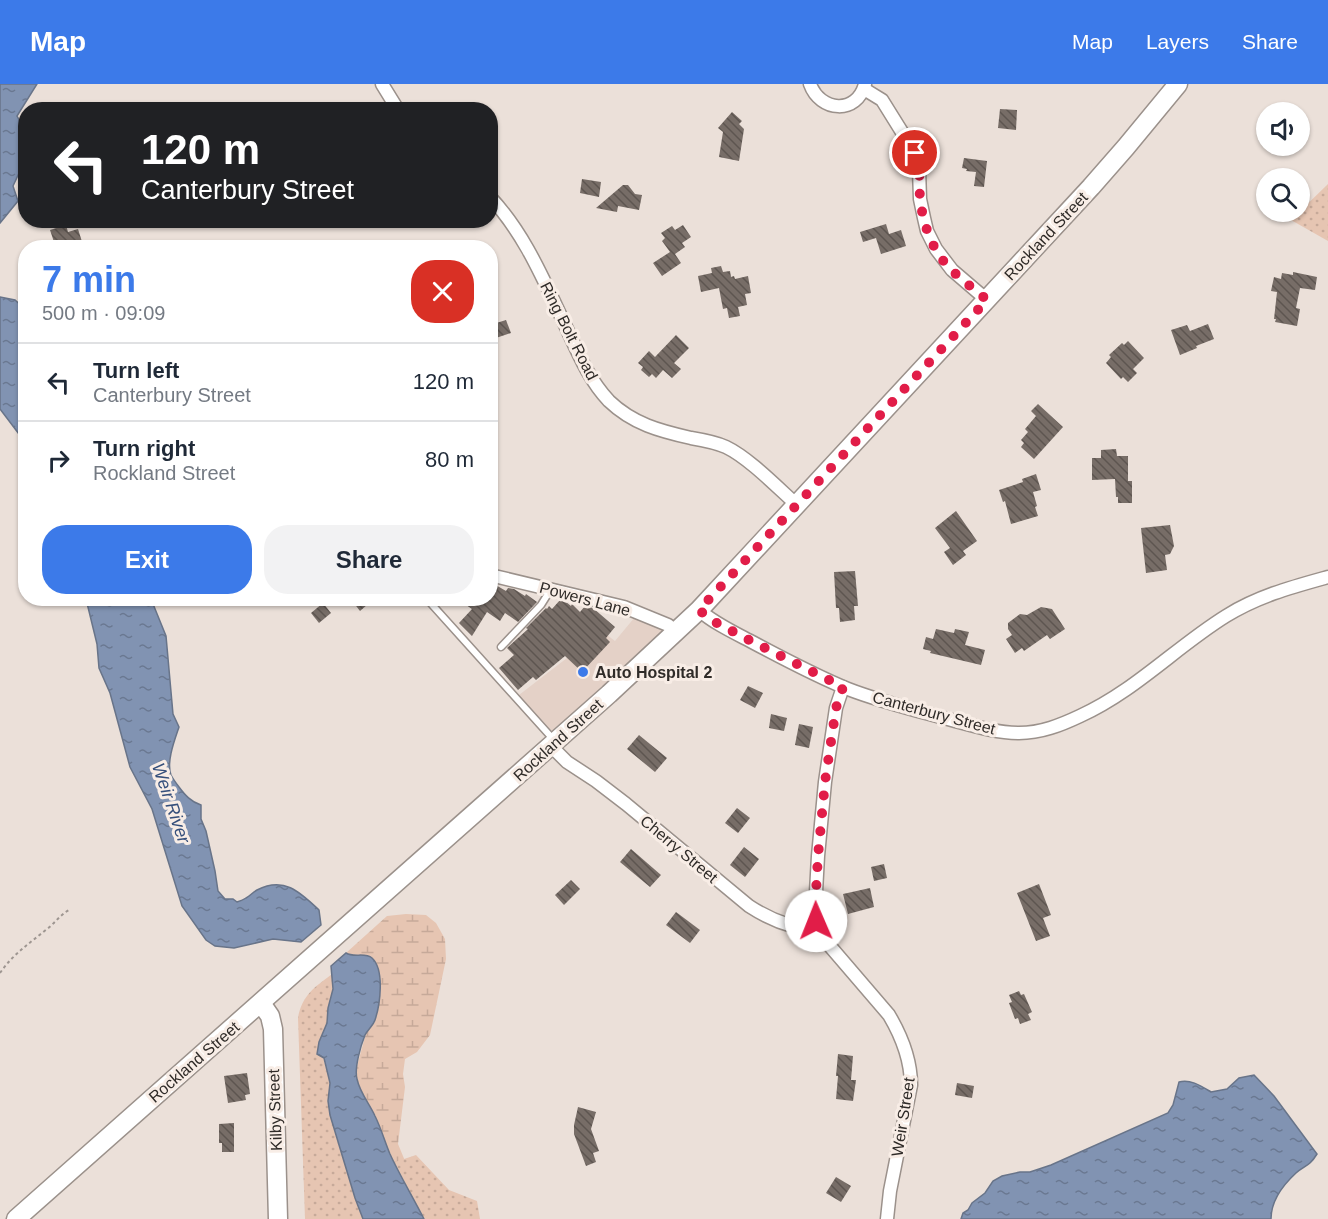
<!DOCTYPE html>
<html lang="en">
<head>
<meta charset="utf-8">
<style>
	body { margin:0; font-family:Arial,sans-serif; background:#f2f2f3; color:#1f2937; height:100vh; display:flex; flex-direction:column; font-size:22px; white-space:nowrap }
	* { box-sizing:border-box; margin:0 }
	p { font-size:20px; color:#747a83 }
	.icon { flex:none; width:33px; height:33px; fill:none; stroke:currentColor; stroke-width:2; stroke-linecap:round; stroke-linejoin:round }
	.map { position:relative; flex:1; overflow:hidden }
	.details { position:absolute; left:18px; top:156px; width:480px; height:366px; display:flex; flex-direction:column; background:#fff; border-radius:24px; box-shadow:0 2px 4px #0004 }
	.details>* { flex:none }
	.hud { position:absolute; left:18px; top:18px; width:480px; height:126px; border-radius:24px; box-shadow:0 2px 4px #0004; background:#202124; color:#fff; overflow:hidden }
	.controls { position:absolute; left:1256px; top:18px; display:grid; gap:12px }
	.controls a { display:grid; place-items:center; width:54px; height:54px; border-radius:50%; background:#fff; box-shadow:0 2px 4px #0004; font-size:30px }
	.pin { position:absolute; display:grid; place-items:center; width:51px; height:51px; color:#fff; margin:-26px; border:3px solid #fff; border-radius:50%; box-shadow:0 2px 6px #0007 }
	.me { position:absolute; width:66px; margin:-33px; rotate:359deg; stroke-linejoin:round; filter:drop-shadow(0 0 4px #0008) }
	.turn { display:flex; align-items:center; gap:21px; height:126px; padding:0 24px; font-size:27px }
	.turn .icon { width:78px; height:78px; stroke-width:2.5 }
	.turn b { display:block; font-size:42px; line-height:51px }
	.round { display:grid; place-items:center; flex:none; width:63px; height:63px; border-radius:24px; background:#f2f2f3 }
	.summary { display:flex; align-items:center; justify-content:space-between; height:102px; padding:0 24px }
	h1 { font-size:36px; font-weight:600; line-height:45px; color:#3c7ae9 }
	.primary-button { display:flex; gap:12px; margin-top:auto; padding:12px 24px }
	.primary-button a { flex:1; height:69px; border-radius:24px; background:#3c7ae9; color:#fff; font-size:24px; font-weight:600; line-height:69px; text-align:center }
	.primary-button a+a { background:#f2f2f3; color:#1f2937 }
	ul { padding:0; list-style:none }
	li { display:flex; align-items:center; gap:18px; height:78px; padding:0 24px; border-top:2px solid #e0e1e3 }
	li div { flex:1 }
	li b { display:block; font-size:22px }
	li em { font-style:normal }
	header { display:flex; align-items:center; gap:36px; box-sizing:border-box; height:84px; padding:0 30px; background:#3c7ae9; color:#fff }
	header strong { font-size:28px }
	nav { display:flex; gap:33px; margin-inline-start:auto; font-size:21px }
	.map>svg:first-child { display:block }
</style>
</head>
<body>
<header>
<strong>Map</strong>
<nav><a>Map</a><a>Layers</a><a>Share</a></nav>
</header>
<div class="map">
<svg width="1328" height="1135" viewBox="0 0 1328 1135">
	<defs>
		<pattern id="wetland-marsh" width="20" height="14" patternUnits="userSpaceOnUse" patternTransform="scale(1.5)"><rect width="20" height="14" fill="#e6c5b2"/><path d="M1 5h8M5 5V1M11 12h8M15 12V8" fill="none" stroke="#c6a999"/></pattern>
		<pattern id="park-dots" width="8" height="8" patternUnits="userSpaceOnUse" patternTransform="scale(1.5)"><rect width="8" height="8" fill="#e6c5b2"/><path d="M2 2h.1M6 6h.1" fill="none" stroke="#c6a999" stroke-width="1.8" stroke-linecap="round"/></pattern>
		<pattern id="water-ripples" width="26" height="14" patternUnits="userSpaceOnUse" patternTransform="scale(1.5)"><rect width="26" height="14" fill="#8193b2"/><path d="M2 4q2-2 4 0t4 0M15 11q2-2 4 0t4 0" fill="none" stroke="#6a7891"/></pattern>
		<pattern id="building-back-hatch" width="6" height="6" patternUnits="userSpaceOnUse" patternTransform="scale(1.5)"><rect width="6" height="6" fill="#776d67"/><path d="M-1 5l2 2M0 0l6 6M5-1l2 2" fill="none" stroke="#5d5550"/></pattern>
	</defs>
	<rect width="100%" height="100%" fill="#ebe0d9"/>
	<!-- built -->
	<polygon fill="#e4d1c7" points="635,533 663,546 553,648 519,611 567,574 580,559 607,551 615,557"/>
	<!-- wetland -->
	<polygon fill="url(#wetland-marsh)" points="406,830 426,831 436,839 445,855 446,875 430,951 417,968 405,975 403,990 405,1003 398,1060 415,1101 424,1135 390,1070 375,1031 362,1009 357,995 356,986 366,949 375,938 364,871 352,872 346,869 387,832"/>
	<!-- park -->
	<g fill="url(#park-dots)">
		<polygon points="1328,100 1328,157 1291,136"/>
		<path d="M332,890L333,905L328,924L327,939L319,958L330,999L328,1017L335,1049L363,1135H305L298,934C302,911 315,903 332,890Z"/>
		<polygon points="416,1071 449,1106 477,1117 480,1135 424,1135 395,1078"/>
	</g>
	<!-- water -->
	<g fill="url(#water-ripples)" stroke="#687489" stroke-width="1.5">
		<polygon points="0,0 37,0 17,32 25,46 25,81 21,85 13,102 18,117 0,139"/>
		<polygon points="0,213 15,216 25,225 25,358 0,325"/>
		<path d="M86,515H151L166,552L173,630L179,643C175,655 166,678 171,691C173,695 176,699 179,703C185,711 191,718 201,721V735L206,747L215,787L218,807L225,815H233L237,818C240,817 243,816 246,814C250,812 253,808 257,806C284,792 300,808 319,826L321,841L301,858L273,855L234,864L215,862L206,856L182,822L152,725L130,683L110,609L99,584L97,560Z"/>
		<path d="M346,869C354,874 365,868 372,874C385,886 380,921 375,936C373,942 368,945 365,951C361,961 354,984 357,995C360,1009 369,1019 375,1032C381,1044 385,1058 390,1070C400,1092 413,1113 424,1135H363L355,1114L330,1031L328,1017L330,999L324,974L317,970L319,958L327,939L328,924L333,905L331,882Z"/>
		<path d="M1254,991L1274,1012L1317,1070C1309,1083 1305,1081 1296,1089C1283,1101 1271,1117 1271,1135H961L963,1129L968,1126L972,1119L985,1109L993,1097L1002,1092L1020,1088H1030L1051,1081L1168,1029L1173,1021L1179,998C1191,995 1201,1002 1211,1008L1227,1005L1239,994Z"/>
	</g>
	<!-- building -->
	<g fill="url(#building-back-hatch)">
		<polygon points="1000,25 1017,26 1016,46 998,44"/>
		<polygon points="732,28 742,37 739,40 744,45 739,77 719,73 723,48 718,44"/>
		<polygon points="964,74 987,77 984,103 974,102 976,88 966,87 967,85 962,84"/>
		<polygon points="582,95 601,98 599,113 580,109"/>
		<polygon points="623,101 628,101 635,110 642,111 639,126 618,122 617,128 596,124"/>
		<polygon points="886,140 889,150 901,146 906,162 881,170 876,154 863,158 860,148"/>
		<polygon points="66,141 68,148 78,145 84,164 56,164 50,146"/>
		<polygon points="683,141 691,153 682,159 685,163 675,170 681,179 662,192 653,179 670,168 662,157 665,154 661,149 672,142 675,146"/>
		<polygon points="721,182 723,188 730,187 731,193 734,192 735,195 748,192 751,209 745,210 747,221 738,223 740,232 729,234 727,224 723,225 719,204 701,208 698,192 712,189 711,184"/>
		<polygon points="1293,188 1317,193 1315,206 1300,204 1296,224 1300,225 1297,242 1275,238 1276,235 1274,235 1277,208 1271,207 1274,193 1281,195 1282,189 1293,191"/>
		<polygon points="506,236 511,249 490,256 490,241"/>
		<polygon points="1208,240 1214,255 1196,262 1197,264 1180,271 1171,246 1187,241 1190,247"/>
		<polygon points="676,251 689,264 674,279 681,285 672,294 663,286 656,294 652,290 649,293 641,286 643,283 638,279 649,267 655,273"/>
		<polygon points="1128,257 1144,274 1133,285 1137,289 1128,298 1123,293 1121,295 1106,279 1111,273 1109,271 1122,259 1124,261"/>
		<polygon points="1038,320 1063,343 1034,375 1021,363 1024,359 1021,356 1028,348 1025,345 1036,332 1031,327"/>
		<polygon points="1116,365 1117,372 1128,372 1128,397 1132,397 1132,419 1118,419 1118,413 1116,413 1115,395 1092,396 1092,374 1101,374 1101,366"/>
		<polygon points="1036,390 1041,406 1033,408 1037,422 1035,423 1038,432 1011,440 1005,417 1003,418 999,406 1023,398 1022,395"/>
		<polygon points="956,427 977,457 963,467 966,471 953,481 944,468 950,464 935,444"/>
		<polygon points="1170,441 1174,462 1170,470 1165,471 1167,486 1146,489 1141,444"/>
		<polygon points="855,487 858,522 854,522 855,536 840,538 839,524 836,524 834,488"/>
		<polygon points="494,500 506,507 508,504 514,505 525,512 526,510 537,518 518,538 505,529 500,537 487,528 472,552 459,539 472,525 456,514 490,514 490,506"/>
		<polygon points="350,514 375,514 360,527"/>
		<polygon points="560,516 566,518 571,522 572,520 580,528 585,522 593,524 615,543 606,554 610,558 582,588 565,572 536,596 533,593 518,606 499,584 514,571 507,564 528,545 526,544 546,524 547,525 549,522 552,525"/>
		<polygon points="323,519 331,529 319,539 311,529"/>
		<polygon points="1041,523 1052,525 1065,545 1050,555 1047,551 1024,567 1022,564 1015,569 1006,555 1012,551 1008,545 1008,539 1020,530 1027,531"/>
		<polygon points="936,545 954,549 955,545 969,548 965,561 985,566 981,581 930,569 931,567 923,565 926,553 933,555"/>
		<polygon points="748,602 763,609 755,624 740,616"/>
		<polygon points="771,630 787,634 784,647 769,644"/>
		<polygon points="799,640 813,643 809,664 795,661"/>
		<polygon points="639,651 667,674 655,688 627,665"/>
		<polygon points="737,724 750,734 738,749 725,739"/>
		<polygon points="744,763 759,775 745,793 730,781"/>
		<polygon points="631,765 661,791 650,803 620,778"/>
		<polygon points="884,780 887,794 874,797 871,783"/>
		<polygon points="571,796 580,805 564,821 555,811"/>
		<polygon points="1039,800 1051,831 1043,834 1050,852 1036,857 1017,809"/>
		<polygon points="870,804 874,823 848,830 843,810"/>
		<polygon points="676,828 700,846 690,859 666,841"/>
		<polygon points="1019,907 1021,911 1024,910 1032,928 1028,930 1031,936 1020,940 1018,934 1015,935 1009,919 1012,918 1009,911"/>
		<polygon points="838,970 853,972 851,996 856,996 853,1017 836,1015 838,992 836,992"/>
		<polygon points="247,989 250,1010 245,1011 246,1016 228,1019 224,992"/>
		<polygon points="957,999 974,1002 972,1014 955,1011"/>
		<polygon points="578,1023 596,1028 591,1045 599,1067 593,1069 596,1078 586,1082 574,1050 574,1041"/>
		<polygon points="234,1039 234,1068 222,1068 222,1059 219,1059 219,1040"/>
		<polygon points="836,1093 851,1102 841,1118 826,1109"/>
	</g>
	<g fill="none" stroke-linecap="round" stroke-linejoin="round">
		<!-- lane casing -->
		<g stroke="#9b918b" stroke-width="9">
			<g id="lane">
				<polyline points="426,514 553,655"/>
				<polyline points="501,563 541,521 551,505"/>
			</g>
		</g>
		<!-- street casing -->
		<g stroke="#9b918b" stroke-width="15">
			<g id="street">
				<polyline points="382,0 398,26"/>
				<path d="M810,0C820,28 857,31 865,0"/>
				<polyline points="864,5 882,16 915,69 919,85 920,115 924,134 927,147 936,165 952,186 987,216"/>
				<path d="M490,113C525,150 544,197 566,243C578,269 589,296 609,317C633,340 660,347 691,354C703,356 715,358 726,363C749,374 778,404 797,421"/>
				<polyline points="490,491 624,523 668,541 676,548"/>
				<path d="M699,526C715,540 735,549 754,559C784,575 816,592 848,605C879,617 911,625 944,634C968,640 994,649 1019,649C1041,649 1061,641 1080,632C1135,607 1176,563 1226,532C1258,512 1292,503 1328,493"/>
				<path d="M843,603L836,624L825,698L818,772L815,826L818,846L823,854L889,931C902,953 911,975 911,1001L890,1107L887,1135"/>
				<path d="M551,662L567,678L596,697L626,720L749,822C769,835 794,845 818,846"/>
			</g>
		</g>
		<!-- secondary casing -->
		<g stroke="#9b918b" stroke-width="21">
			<g id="secondary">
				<polyline points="261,919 270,932 273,945 278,1135"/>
				<polyline points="16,1135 609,610 699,526 1091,103 1126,63 1178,0"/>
			</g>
		</g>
		<!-- path -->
		<path stroke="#9e9691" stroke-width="2" stroke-dasharray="3 3" stroke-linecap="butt" d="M0,889C13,870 30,859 47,845C55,839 60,831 69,826"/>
		<!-- lane -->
		<use href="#lane" stroke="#fff" stroke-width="6"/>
		<!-- street -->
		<use href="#street" stroke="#fff" stroke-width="12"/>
		<!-- secondary -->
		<use href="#secondary" stroke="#fff" stroke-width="18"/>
	</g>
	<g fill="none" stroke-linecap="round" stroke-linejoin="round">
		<!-- route -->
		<path stroke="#e11d48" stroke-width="10" stroke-dasharray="0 18" d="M816,837L815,826L818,772L825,698L836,624L843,603L749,556L713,537L699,526L987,216C973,204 957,193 945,179C930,161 923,138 920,115C919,99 921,84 915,69"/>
	</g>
	<!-- markers -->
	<circle fill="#3c7ae9" stroke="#f8ede6" stroke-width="2" cx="583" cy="588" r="6"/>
	<g text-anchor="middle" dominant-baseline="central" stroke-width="6" stroke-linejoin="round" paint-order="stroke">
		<!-- street labels -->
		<g font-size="16" fill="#2f2b28" stroke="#f8ede6">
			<text transform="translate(1046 152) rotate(-47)">Rockland Street</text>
			<text transform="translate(569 247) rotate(63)">Ring Bolt Road</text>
			<text transform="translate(585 515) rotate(15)">Powers Lane</text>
			<text transform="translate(934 629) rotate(15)">Canterbury Street</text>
			<text transform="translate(558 656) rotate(-42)">Rockland Street</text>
			<text transform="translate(679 765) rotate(40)">Cherry Street</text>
			<text transform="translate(194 978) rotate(-41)">Rockland Street</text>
			<text transform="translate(275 1026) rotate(-92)">Kilby Street</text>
			<text transform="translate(903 1033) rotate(-81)">Weir Street</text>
		</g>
		<!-- poi labels -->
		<g font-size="16" font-weight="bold" fill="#2f2b28" stroke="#f8ede6" text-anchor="start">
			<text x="595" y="588">Auto Hospital 2</text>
		</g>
		<!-- water labels -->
		<g font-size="18" font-style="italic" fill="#354f7b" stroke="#f8ede6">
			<text transform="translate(171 719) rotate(71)">Weir River</text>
		</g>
	</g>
</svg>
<div class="controls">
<a><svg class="icon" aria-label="sound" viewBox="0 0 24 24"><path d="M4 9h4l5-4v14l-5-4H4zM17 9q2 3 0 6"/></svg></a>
<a><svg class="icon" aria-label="search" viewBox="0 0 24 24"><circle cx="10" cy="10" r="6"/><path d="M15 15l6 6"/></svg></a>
</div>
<div class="pin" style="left:915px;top:69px;background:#d93025"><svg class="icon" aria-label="arrive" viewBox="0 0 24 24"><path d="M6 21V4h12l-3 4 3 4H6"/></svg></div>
<svg class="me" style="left:816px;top:837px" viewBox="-20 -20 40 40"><circle r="19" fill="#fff"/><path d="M0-13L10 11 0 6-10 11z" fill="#e11d48"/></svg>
<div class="hud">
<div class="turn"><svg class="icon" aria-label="left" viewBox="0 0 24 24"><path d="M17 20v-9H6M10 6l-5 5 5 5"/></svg><div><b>120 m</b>Canterbury Street</div></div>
</div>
<section class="details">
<div class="summary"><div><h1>7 min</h1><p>500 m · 09:09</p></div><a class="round" style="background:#d93025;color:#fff"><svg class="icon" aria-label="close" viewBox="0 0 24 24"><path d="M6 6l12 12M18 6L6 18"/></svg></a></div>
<ul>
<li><svg class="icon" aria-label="left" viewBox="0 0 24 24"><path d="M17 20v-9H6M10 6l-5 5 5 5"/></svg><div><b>Turn left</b><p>Canterbury Street</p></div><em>120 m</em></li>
<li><svg class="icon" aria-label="right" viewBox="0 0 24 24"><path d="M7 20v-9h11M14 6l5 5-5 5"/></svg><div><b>Turn right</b><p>Rockland Street</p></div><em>80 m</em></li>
</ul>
<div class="primary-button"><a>Exit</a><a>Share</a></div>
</section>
</div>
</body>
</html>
